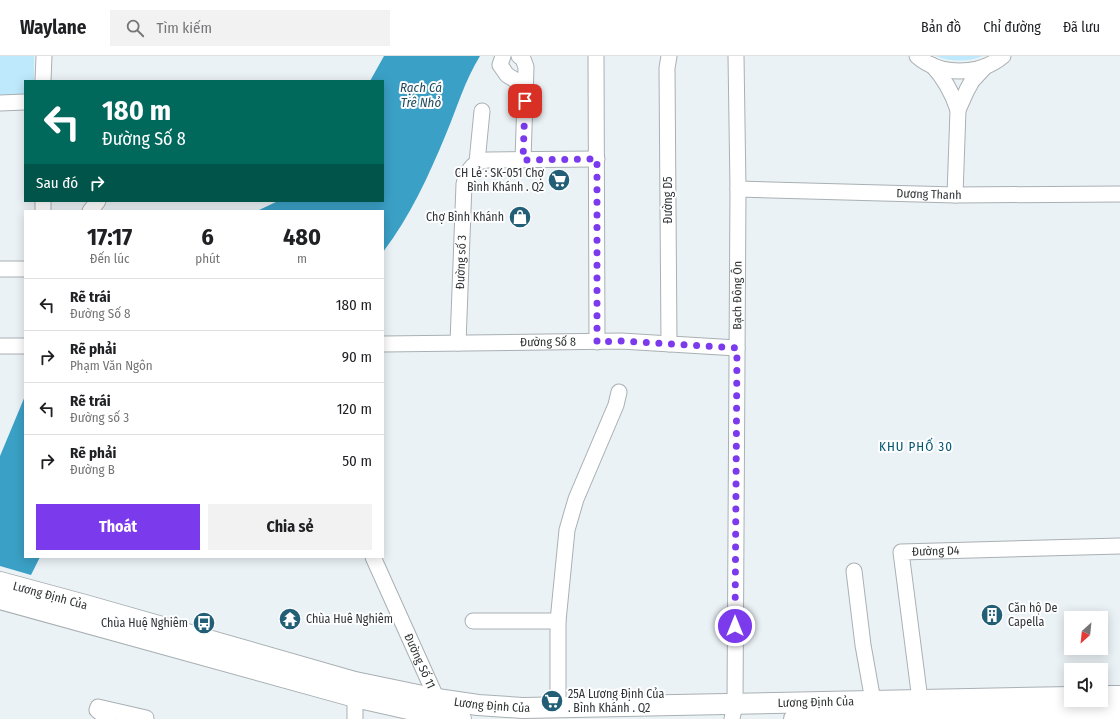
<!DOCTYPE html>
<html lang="vi">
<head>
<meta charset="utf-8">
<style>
	body { margin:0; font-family:"Fira Sans Condensed",sans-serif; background:#f2f2f2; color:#202124; height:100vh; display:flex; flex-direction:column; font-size:15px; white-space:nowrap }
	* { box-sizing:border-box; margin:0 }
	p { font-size:13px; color:#757577 }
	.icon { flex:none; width:22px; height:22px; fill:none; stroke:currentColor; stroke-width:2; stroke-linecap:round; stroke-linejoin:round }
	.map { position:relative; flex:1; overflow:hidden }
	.panel { position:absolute; left:24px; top:154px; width:360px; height:348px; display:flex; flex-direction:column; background:#fff; border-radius:0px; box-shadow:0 2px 10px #0003 }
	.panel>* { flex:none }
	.guide { position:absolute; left:24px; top:24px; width:360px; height:122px; border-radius:0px; box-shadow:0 2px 10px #0003; background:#00695c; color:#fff; overflow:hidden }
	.needle { width:26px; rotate:207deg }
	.tools { position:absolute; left:1064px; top:555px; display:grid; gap:8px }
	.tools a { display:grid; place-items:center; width:44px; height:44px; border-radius:0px; background:#fff; box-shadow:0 2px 10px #0003; font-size:20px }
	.pin { position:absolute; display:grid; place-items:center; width:34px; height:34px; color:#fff; margin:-17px; border-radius:8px; box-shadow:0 2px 6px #0006 }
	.me { position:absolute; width:44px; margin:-22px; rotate:0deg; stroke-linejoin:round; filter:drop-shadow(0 0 3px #0008) }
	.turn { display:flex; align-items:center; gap:14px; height:84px; padding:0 12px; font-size:18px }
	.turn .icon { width:52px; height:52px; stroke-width:2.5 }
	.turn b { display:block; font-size:28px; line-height:34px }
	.then { display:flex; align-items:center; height:38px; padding:0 12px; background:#0003; gap:8px; font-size:15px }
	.eta { display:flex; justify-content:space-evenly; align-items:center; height:68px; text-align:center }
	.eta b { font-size:24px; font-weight:700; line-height:28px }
	.primary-button { display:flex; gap:8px; margin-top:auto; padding:8px 12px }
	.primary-button a { flex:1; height:46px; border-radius:0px; background:#7c3aed; color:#fff; font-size:16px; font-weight:700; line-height:46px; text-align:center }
	.primary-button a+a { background:#f2f2f2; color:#202124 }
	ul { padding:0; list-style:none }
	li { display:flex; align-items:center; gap:12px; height:52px; padding:0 12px; border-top:1px solid #e0e0e0 }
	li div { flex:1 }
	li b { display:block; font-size:15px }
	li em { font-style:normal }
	header { display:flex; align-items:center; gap:24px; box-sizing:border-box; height:56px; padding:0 20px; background:#fff; border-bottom:1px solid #e0e0e0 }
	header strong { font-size:19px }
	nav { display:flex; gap:22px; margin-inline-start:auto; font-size:14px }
	.search { width:280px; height:36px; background:#f2f2f2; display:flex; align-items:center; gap:10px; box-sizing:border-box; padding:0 14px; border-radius:0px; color:#757577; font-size:15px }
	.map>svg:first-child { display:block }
</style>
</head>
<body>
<header>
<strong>Waylane</strong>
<div class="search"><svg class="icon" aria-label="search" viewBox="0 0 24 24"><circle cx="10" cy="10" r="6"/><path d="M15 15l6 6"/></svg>Tìm kiếm</div>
<nav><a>Bản đồ</a><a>Chỉ đường</a><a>Đã lưu</a></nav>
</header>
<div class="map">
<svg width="1120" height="663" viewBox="0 0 1120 663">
	<rect width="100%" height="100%" fill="#ebf2f6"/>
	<!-- green -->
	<g fill="#bee9fc">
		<polygon points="0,0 34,0 34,25 25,25 25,40 0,40"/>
		<path d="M936,0H983C968,6 950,6 936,0Z"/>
	</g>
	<!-- water -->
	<g fill="#3ba0c6">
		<path d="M384,0H480C465,24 457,52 446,78C429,119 410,161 383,196V155H257L278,145H383V25H370Z"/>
		<polygon points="25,340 25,501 40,501 31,519 0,510 0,400"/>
	</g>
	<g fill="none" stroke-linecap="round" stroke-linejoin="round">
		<!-- minor casing -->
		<g stroke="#a9b0b3" stroke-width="17">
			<g id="minor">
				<polyline points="503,0 500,9 507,19 525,30"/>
				<polyline points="519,0 523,3 526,11 523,104"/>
				<polyline points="596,0 597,286"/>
				<path d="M917,0C940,20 979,20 1003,0"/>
				<path d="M932,9C945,23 952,36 958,54"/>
				<polyline points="43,25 44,0"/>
				<polyline points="0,47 25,46"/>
				<polyline points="477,106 482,55"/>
				<path id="s1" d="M738,133L955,139L1120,138"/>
				<polyline points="955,139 958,54 967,34 972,25 985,11"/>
				<polyline points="43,155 43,145"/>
				<polyline points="90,155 98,145"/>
				<polyline points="0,213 25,213"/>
				<path id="s2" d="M458,287L464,128C467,114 473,105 488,104L597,103"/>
				<path id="s3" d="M383,288L621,285L737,292"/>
				<polyline points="669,288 667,12 669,0"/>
				<polyline points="0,290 25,290"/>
				<path id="s4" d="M373,501L440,650"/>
				<polyline points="854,515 863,589 873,645"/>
				<polyline points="473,565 558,565"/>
				<polyline points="355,641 355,663"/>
				<path id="s5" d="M920,644L901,496L1120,490"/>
				<polyline points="558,651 558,565 567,474 576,443 616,349 619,336"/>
				<polyline points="108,663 97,654 98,651 146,662 146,663"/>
				<path id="s6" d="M732,663L735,647L738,133L736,0"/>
			</g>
		</g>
		<!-- major casing -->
		<g stroke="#a9b0b3" stroke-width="22">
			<g id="major">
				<path id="s7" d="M0,526L85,549L355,626L437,643L478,649L523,652L1071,641"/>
				<polyline points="0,543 355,641 444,661 461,663"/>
				<polyline points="1101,640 1120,640"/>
				<polyline points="794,663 1120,657"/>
			</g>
		</g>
		<!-- minor -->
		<use href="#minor" stroke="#fff" stroke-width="15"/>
		<!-- major -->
		<use href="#major" stroke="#fff" stroke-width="20"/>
	</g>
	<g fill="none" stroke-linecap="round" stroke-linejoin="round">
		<!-- route -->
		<polyline stroke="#7c3aed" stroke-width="7" stroke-dasharray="0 12.6" points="525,45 523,104 597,103 597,286 621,285 737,292 735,570"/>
	</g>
	<!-- icons -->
	<defs>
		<g id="supermarket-disc" transform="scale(1.15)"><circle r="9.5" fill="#225f76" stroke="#fdfeff"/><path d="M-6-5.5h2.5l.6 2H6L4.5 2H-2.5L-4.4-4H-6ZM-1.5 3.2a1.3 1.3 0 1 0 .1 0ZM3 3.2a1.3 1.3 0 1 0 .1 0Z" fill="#fff"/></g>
		<g id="shop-disc" transform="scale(1.15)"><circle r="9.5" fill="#225f76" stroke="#fdfeff"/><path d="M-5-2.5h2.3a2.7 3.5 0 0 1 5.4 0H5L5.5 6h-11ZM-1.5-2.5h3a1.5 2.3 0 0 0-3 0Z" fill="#fff"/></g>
		<g id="building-disc" transform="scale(1.15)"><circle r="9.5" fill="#225f76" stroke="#fdfeff"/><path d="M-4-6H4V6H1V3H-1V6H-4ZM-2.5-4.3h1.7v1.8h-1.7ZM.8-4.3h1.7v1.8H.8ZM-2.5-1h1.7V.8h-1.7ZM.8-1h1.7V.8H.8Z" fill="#fff"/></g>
		<g id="temple-disc" transform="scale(1.15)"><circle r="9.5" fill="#225f76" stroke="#fdfeff"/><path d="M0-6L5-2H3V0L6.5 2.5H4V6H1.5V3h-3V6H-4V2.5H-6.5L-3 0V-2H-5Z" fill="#fff"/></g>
		<g id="bus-disc" transform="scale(1.15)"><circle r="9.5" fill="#225f76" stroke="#fdfeff"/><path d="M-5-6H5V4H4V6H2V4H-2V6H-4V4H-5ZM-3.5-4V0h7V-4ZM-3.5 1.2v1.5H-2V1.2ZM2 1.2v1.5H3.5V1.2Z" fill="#fff"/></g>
	</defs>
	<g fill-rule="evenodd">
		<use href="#supermarket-disc" x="559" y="124"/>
		<use href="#shop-disc" x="520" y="161"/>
		<use href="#building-disc" x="992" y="559"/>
		<use href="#temple-disc" x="290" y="563"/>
		<use href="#bus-disc" x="204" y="567"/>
		<use href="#supermarket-disc" x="552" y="645"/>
	</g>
	<g text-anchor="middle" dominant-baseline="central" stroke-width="4" stroke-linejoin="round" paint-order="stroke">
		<!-- poi labels -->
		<g font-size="12" fill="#323536" stroke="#fdfeff" text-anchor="end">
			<text x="544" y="117">CH Lẻ : SK-051 Chợ<tspan x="544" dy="14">Bình Khánh . Q2</tspan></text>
			<text x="504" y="161">Chợ Bình Khánh</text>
			<text x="1008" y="552" text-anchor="start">Căn hộ De<tspan x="1008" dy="14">Capella</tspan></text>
			<text x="306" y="563" text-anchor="start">Chùa Huê Nghiêm</text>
			<text x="188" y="567">Chùa Huệ Nghiêm</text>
			<text x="568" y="638" text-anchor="start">25A Lương Định Của<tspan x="568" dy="14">. Bình Khánh . Q2</tspan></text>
		</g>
		<!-- street labels -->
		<g font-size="12" fill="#323536" stroke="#fdfeff">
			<text stroke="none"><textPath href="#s1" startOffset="191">Dương Thanh</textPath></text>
			<text transform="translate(668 144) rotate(-90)">Đường D5</text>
			<text stroke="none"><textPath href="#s2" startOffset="81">Đường số 3</textPath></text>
			<text stroke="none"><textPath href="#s6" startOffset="424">Bạch Đông Ôn</textPath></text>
			<text stroke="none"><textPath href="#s3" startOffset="165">Đường Số 8</textPath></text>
			<text stroke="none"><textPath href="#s5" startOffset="184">Đường D4</textPath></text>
			<text stroke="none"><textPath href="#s7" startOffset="52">Lương Định Của</textPath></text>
			<text stroke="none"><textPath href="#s4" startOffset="114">Đường Số 11</textPath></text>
			<text stroke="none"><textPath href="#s7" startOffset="832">Lương Định Của</textPath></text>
			<text stroke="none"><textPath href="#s7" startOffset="508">Lương Định Của</textPath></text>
		</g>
		<!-- water labels -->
		<g font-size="13" font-style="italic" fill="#204a5b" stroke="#fdfeff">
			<text x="421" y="31">Rạch Cá<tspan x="421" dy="15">Trê Nhỏ</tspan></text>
		</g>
		<!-- neighbourhood labels -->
		<g font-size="13" letter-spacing="1" fill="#045670" stroke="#fdfeff">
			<text x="916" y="390">KHU PHỐ 30</text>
		</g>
	</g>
</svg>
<div class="tools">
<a><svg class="needle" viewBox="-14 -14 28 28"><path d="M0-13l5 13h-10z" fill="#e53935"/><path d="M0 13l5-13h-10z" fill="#757577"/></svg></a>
<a><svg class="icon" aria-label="sound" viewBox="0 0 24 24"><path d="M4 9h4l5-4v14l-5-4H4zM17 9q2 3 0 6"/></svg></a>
</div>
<div class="pin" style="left:525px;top:45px;background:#d93025"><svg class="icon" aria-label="arrive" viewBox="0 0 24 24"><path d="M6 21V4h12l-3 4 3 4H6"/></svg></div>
<svg class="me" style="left:735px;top:570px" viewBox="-20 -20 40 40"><circle r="17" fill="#7c3aed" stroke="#fff" stroke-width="3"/><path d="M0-11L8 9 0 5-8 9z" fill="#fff"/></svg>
<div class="guide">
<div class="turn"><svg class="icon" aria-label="left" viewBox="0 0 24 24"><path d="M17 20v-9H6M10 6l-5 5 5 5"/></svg><div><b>180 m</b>Đường Số 8</div></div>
<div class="then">Sau đó<svg class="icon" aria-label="right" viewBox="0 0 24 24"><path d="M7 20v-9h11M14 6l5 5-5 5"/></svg></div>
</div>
<section class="panel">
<div class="eta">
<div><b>17:17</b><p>Đến lúc</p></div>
<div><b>6</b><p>phút</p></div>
<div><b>480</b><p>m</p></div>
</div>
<ul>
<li><svg class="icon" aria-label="left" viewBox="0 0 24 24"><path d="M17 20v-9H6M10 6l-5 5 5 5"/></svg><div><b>Rẽ trái</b><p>Đường Số 8</p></div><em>180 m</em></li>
<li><svg class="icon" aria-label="right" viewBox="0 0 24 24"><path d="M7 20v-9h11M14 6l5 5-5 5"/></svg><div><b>Rẽ phải</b><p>Phạm Văn Ngôn</p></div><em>90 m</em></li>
<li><svg class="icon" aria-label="left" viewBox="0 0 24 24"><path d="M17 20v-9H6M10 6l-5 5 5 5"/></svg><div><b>Rẽ trái</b><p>Đường số 3</p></div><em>120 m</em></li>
<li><svg class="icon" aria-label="right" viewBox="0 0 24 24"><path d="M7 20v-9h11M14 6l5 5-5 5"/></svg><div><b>Rẽ phải</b><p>Đường B</p></div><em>50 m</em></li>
</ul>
<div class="primary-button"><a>Thoát</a><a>Chia sẻ</a></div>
</section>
</div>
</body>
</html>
